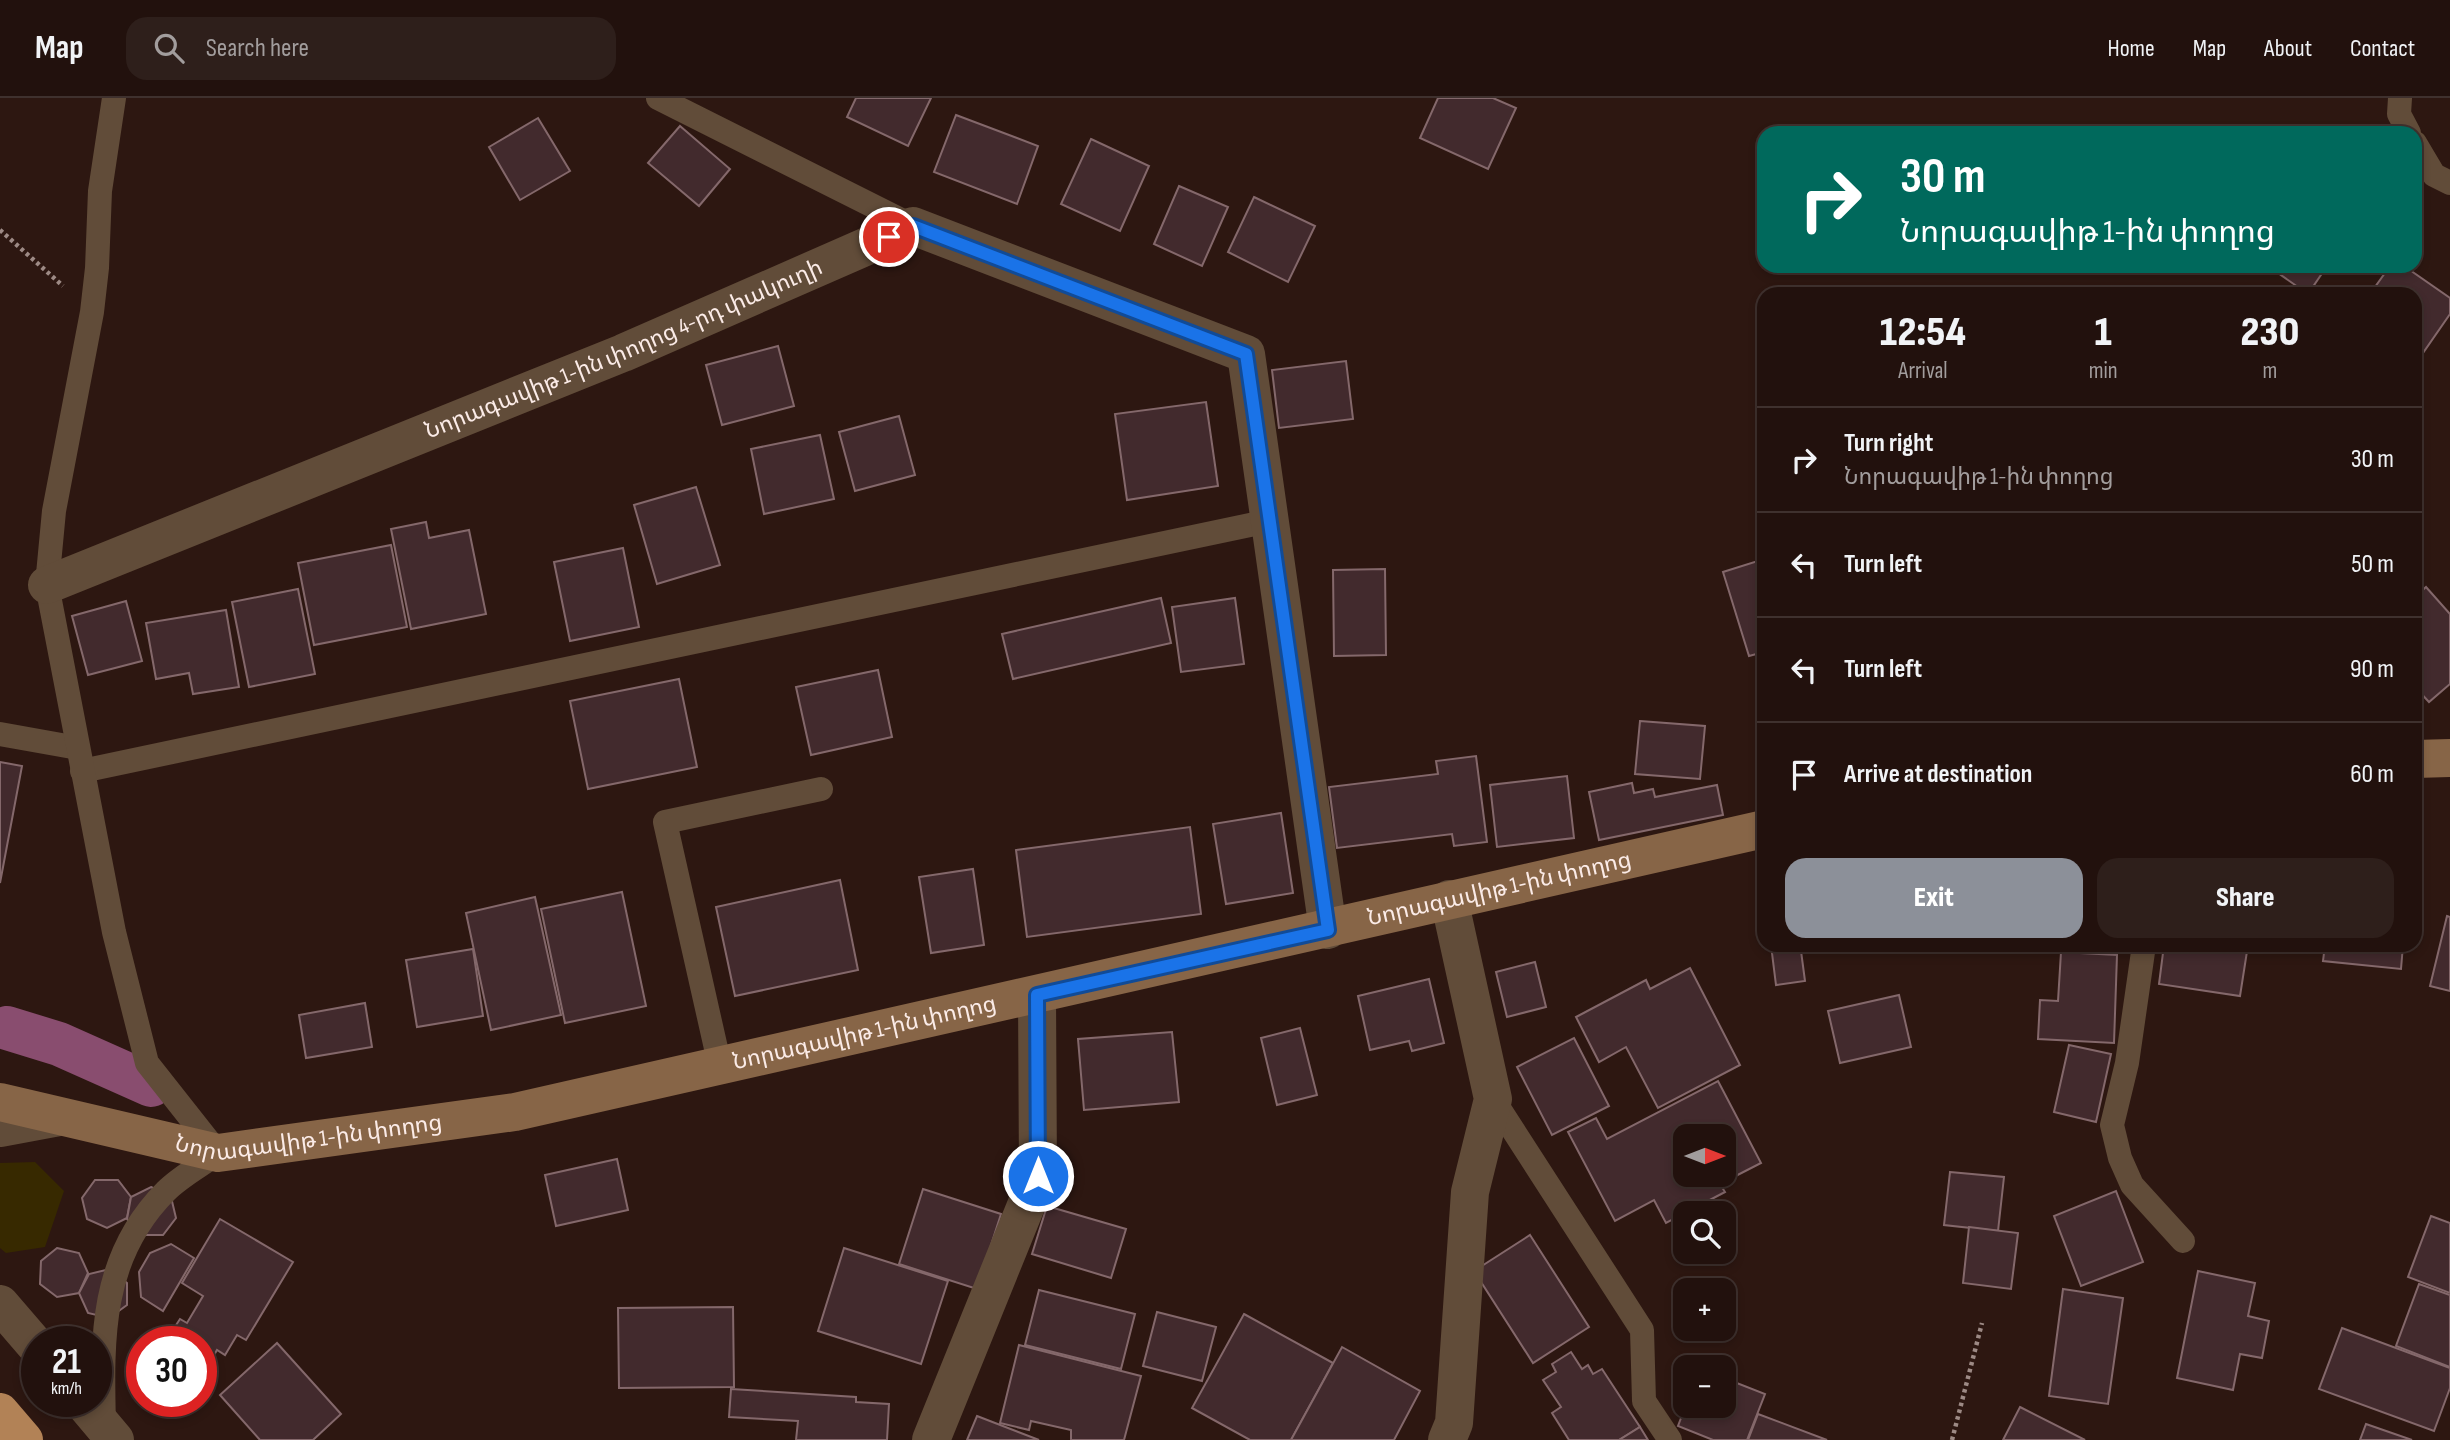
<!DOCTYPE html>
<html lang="en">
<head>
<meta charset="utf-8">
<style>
	body { margin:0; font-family:"Sofia Sans Condensed","Noto Sans Armenian",sans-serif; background:#2e1f1b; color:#f1f3f6; height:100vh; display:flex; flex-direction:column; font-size:26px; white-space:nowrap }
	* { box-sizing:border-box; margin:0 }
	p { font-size:23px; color:#a29d9d }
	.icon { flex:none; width:38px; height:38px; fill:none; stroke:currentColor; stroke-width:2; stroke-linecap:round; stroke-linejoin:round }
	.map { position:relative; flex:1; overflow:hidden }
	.panel { position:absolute; left:1757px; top:189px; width:665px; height:665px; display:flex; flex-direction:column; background:#22110d; border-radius:21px; box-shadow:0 4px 10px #0003,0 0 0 2px #3f312e }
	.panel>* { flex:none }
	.guide { position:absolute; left:1757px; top:28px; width:665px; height:147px; border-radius:21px; box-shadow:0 4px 10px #0003,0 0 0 2px #3f312e; background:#00695c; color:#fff; overflow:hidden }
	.needle { width:46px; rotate:90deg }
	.tools { position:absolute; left:1673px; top:1026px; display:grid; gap:14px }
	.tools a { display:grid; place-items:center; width:63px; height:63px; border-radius:14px; background:#22110d; box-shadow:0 4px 10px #0003,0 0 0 2px #3f312e; font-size:35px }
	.speed { position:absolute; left:21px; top:1228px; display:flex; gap:14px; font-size:35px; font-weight:700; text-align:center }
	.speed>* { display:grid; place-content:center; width:91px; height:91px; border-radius:50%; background:#22110d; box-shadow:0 4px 10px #0003,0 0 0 2px #3f312e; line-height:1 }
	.speed small { font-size:18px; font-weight:400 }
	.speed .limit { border:10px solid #d22; background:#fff; color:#111 }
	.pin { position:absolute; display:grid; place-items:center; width:60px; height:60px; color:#fff; margin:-30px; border:4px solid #fff; border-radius:50%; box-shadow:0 2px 7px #0007 }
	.me { position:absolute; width:77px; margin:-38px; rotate:0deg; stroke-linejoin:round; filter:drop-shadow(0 0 5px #0008) }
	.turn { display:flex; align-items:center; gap:24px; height:147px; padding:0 28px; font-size:32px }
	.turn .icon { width:91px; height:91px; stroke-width:2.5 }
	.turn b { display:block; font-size:49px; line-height:60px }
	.eta { display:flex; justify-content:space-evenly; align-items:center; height:119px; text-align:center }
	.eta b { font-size:42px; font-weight:800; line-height:49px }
	.primary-button { display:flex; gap:14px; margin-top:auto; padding:14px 28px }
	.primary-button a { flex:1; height:80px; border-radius:21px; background:#8c9099; color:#fff; font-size:28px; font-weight:800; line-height:80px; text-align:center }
	.primary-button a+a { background:#2e1f1b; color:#f1f3f6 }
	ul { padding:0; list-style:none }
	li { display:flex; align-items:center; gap:21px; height:105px; padding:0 28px; border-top:2px solid #3f312e }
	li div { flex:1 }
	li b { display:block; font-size:26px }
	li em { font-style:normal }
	header { display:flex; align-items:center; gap:42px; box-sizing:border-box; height:98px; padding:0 35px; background:#22110d; border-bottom:2px solid #3f312e }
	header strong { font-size:33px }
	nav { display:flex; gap:38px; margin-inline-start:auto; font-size:24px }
	.search { width:490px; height:63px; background:#2e1f1b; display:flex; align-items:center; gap:18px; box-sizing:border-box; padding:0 24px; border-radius:21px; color:#a29d9d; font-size:26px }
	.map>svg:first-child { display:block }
</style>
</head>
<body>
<header>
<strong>Map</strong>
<div class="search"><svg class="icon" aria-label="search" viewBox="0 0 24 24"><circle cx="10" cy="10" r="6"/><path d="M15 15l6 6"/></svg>Search here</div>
<nav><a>Home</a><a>Map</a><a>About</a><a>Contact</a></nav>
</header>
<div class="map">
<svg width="2450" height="1342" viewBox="0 0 2450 1342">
	<rect width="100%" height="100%" fill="#2d1711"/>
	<!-- green -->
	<polygon fill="#372900" points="35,1064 64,1093 45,1149 6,1155 0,1150 0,1065"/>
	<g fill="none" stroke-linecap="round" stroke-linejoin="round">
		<!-- canal -->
		<polyline stroke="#894d6f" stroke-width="44" points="7,930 59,946 151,987"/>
	</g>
	<!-- building -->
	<g fill="#422a2d" stroke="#84686b" stroke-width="2" fill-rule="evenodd">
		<polygon points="856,0 931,0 908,48 847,19"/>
		<polygon points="1438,0 1493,0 1516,10 1488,71 1420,40"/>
		<polygon points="956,17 1038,48 1017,106 934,74"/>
		<polygon points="538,20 570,73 520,102 489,49"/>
		<polygon points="680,28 730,71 699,108 648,65"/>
		<polygon points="1091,41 1149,68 1120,133 1061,106"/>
		<polygon points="1179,88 1228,109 1202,168 1154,146"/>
		<polygon points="1254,99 1315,128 1288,184 1228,154"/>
		<polygon points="2268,168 2327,168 2308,196"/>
		<polygon points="2390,168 2404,168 2450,200 2450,216 2416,265 2415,196 2370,196"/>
		<polygon points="778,248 794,308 722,327 706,267"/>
		<polygon points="1346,263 1353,321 1279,330 1272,272"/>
		<polygon points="1206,304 1218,388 1127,402 1115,316"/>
		<polygon points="899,318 915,377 855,393 839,334"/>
		<polygon points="820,337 834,401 764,416 751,351"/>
		<polygon points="696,389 720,467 657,486 634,407"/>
		<polygon points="426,424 429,440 469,432 486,516 411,531 391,431"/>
		<polygon points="391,447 407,529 314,547 298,465"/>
		<polygon points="623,450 639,529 570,543 554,464"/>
		<polygon points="1764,461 1764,554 1749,558 1723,474"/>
		<polygon points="1385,471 1386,557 1334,558 1333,472"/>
		<polygon points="2426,489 2450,516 2450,586 2429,604 2415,589 2415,499"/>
		<polygon points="298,491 315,576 249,589 232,504"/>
		<polygon points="1161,500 1171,545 1013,581 1002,536"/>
		<polygon points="1235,500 1244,566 1181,574 1172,509"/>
		<polygon points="126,503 142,563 88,577 72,518"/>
		<polygon points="226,512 239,589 193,596 189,575 156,581 146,525"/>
		<polygon points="878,572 892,639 811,657 796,589"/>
		<polygon points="679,581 697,669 588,691 570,603"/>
		<polygon points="1640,623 1705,628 1700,681 1635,676"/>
		<polygon points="1476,658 1487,744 1454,748 1452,736 1337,750 1329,689 1438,676 1436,663"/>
		<polygon points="0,664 22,668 0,785"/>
		<polygon points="1567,678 1574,740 1497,749 1490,687"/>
		<polygon points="1632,685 1634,695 1653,691 1655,699 1717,687 1723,717 1599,742 1589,694"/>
		<polygon points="1281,715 1293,795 1226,806 1213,726"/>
		<polygon points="1190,729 1201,816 1027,839 1016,752"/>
		<polygon points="973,771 984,847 931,855 919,779"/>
		<polygon points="840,782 858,872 735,898 716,809"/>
		<polygon points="622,794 646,908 565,925 541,811"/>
		<polygon points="535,799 561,917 491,932 466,815"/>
		<polygon points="2447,818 2450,819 2450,893 2430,888"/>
		<polygon points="1771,847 1824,847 1825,850 1801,853 1805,883 1776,887"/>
		<polygon points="2164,847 2248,847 2240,898 2159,886"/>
		<polygon points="2325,847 2403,847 2401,871 2323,863"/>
		<polygon points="473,851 483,918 417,929 406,862"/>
		<polygon points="2061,854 2117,857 2114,945 2038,941 2040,902 2058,903"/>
		<polygon points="1535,864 1546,909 1507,919 1496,874"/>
		<polygon points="1690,870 1740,967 1658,1010 1626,949 1599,964 1576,919 1646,882 1650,891"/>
		<polygon points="1429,881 1444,945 1412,953 1409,943 1370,952 1358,898"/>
		<polygon points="1899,897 1911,949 1840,965 1828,913"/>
		<polygon points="365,905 372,949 306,960 299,917"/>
		<polygon points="1300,930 1317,997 1277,1007 1261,940"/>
		<polygon points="1172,934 1179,1004 1084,1012 1078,941"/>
		<polygon points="1574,940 1609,1008 1552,1037 1517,969"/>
		<polygon points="2069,947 2111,956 2096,1024 2054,1014"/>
		<path d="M1718,983L1761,1065L1720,1086L1725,1094L1666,1125L1654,1102L1615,1123L1568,1034L1596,1020L1607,1041ZM1685,1038H1724V1076H1685Z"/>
		<polygon points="617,1061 628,1112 556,1128 545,1077"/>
		<polygon points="1950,1074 2004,1079 1998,1133 1944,1127"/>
		<polygon points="95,1082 118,1082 131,1099 127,1120 107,1130 87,1121 82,1100"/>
		<polygon points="151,1089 171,1099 176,1120 163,1137 141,1137 127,1121 131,1099"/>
		<polygon points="923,1091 1001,1116 977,1191 899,1166"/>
		<polygon points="2116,1093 2143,1164 2081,1188 2054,1118"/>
		<polygon points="1047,1108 1126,1131 1111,1180 1032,1156"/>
		<polygon points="2431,1118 2450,1125 2450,1195 2408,1179"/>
		<polygon points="220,1121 293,1164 246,1242 237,1237 225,1257 217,1252 203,1276 201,1244 165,1244 180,1221 187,1225 203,1198 182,1185"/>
		<polygon points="1969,1129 2018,1135 2011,1191 1963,1185"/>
		<polygon points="1530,1137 1589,1229 1533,1265 1474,1173"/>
		<polygon points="171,1146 194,1160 163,1213 141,1199 139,1174 150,1155"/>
		<polygon points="57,1150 79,1155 88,1175 79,1195 57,1199 40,1186 41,1163"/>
		<polygon points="844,1150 948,1183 921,1266 818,1233"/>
		<polygon points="110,1171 127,1185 127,1207 109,1220 88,1215 79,1195 89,1176"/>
		<polygon points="2198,1173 2255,1185 2248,1218 2269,1223 2262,1260 2240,1256 2233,1292 2177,1280"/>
		<polygon points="2419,1186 2450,1197 2450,1269 2396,1248"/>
		<polygon points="2063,1191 2123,1200 2108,1306 2049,1298"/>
		<polygon points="1039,1192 1135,1216 1121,1271 1025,1247"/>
		<polygon points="733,1209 734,1289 619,1290 618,1210"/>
		<polygon points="1157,1214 1216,1229 1202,1283 1143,1268"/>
		<polygon points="1244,1216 1333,1265 1291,1342 1250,1342 1192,1310"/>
		<polygon points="2342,1230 2450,1270 2450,1290 2434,1333 2319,1291"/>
		<polygon points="277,1245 341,1316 313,1342 260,1342 220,1297"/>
		<polygon points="1019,1247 1141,1278 1124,1342 1071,1342 1071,1332 1031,1323 1029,1332 1000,1325"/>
		<polygon points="1342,1249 1420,1293 1394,1342 1291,1342"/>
		<polygon points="1571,1254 1582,1271 1588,1267 1593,1276 1602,1271 1640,1329 1619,1342 1569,1342 1552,1315 1561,1309 1543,1282 1556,1274 1552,1266"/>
		<polygon points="1724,1280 1765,1296 1747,1342 1713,1342 1678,1328 1686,1307 1724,1307"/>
		<polygon points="731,1291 856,1299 856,1304 889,1306 887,1342 796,1342 798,1323 729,1319"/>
		<polygon points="2020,1309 2085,1342 2003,1342"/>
		<polygon points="1758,1316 1827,1342 1748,1342"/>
		<polygon points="977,1318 1039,1342 967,1342"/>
		<polygon points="2366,1326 2412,1342 2360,1342"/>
		<polygon points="1640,1329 1648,1342 1619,1342"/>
	</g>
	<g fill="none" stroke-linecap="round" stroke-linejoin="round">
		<!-- path -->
		<g stroke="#9d8a85" stroke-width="4.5" stroke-dasharray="3.5 3.5" stroke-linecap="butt">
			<polyline points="0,132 63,188"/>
			<polyline points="1952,1342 1982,1225"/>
		</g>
		<!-- service -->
		<g stroke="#614c39" stroke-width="24">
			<polyline points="658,0 913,128"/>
			<polyline points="2400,0 2399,16 2409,35"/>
			<polyline points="2415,45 2434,77 2450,85"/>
			<polyline points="0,636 78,650"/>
			<polyline points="82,673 1269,423"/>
			<polyline points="2144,847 2127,965 2112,1027 2120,1060 2132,1087 2183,1143"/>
			<polyline points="720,968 665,724 821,691"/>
			<polyline points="1493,1001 1642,1232 1644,1303 1670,1342"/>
			<path d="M104,1329C102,1242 99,1160 166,1093C181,1078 202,1067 218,1055L147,965L114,834L47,487L54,413L92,214L97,170L100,93L114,0"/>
		</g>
		<!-- minor -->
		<g stroke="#614c39" stroke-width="38">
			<path id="s1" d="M47,487L623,255L913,128L1246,256L1328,832"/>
			<polyline points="931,1342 1038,1078 1037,897"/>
			<polyline points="1447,1342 1454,1325 1470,1094 1493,1001 1449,801"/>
		</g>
		<!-- tertiary -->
		<g stroke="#614c39" stroke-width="38">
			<polyline points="0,1030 59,1019"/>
			<polyline points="0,1206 37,1249"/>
			<polyline points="83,1304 115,1342"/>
		</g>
		<!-- secondary -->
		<g stroke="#876547" stroke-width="38">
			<polyline points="2415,661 2450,660"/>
			<path id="s2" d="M0,1004L218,1055L515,1014L1764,731"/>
		</g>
		<!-- trunk -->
		<polyline stroke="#b28256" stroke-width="38" points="0,1314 24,1342"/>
	</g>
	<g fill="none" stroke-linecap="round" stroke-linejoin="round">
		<!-- route casing -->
		<g stroke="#114b97" stroke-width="18">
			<polyline id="route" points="889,139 913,128 1246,256 1328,832 1037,897 1038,1078"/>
		</g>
		<!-- route -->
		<use href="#route" stroke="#1a73e8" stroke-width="12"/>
	</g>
	<g text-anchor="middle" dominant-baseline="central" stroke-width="7" stroke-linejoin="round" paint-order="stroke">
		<!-- street labels -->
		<g font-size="23" fill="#fbebe7" stroke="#0e0604">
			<text stroke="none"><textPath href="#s1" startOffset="623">Նորագավիթ 1-ին փողոց 4-րդ փակուղի</textPath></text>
			<text stroke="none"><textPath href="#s2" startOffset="1533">Նորագավիթ 1-ին փողոց</textPath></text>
			<text stroke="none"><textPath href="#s2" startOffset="882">Նորագավիթ 1-ին փողոց</textPath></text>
			<text stroke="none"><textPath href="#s2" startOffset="315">Նորագավիթ 1-ին փողոց</textPath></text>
		</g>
	</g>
</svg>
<div class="tools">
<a><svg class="needle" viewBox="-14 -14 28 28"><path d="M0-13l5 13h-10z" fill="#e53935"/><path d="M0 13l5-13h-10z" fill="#a29d9d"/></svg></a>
<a><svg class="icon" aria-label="search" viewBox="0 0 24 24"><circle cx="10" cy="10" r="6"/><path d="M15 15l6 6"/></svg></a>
<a>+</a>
<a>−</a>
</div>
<div class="speed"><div>21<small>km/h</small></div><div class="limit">30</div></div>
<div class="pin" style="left:889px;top:139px;background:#d93025"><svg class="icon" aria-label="arrive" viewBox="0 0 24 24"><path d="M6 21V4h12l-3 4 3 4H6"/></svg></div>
<svg class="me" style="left:1038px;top:1078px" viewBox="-20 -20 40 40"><circle r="17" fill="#1a73e8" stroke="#fff" stroke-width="3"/><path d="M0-11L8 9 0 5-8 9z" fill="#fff"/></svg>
<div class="guide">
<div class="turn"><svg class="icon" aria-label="right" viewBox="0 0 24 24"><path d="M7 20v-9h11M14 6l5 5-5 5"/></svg><div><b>30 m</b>Նորագավիթ 1-ին փողոց</div></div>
</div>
<section class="panel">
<div class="eta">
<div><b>12:54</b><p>Arrival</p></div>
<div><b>1</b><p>min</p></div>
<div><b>230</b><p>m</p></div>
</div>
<ul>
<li><svg class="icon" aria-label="right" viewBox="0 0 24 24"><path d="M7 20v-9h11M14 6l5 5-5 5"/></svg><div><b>Turn right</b><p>Նորագավիթ 1-ին փողոց</p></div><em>30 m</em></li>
<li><svg class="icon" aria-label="left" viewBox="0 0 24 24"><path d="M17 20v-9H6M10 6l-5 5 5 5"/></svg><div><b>Turn left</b></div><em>50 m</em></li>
<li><svg class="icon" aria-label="left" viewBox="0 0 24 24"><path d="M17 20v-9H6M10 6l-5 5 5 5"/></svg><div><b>Turn left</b></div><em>90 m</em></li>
<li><svg class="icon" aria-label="arrive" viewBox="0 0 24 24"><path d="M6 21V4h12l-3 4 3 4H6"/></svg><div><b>Arrive at destination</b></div><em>60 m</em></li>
</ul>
<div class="primary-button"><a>Exit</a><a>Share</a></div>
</section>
</div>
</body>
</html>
